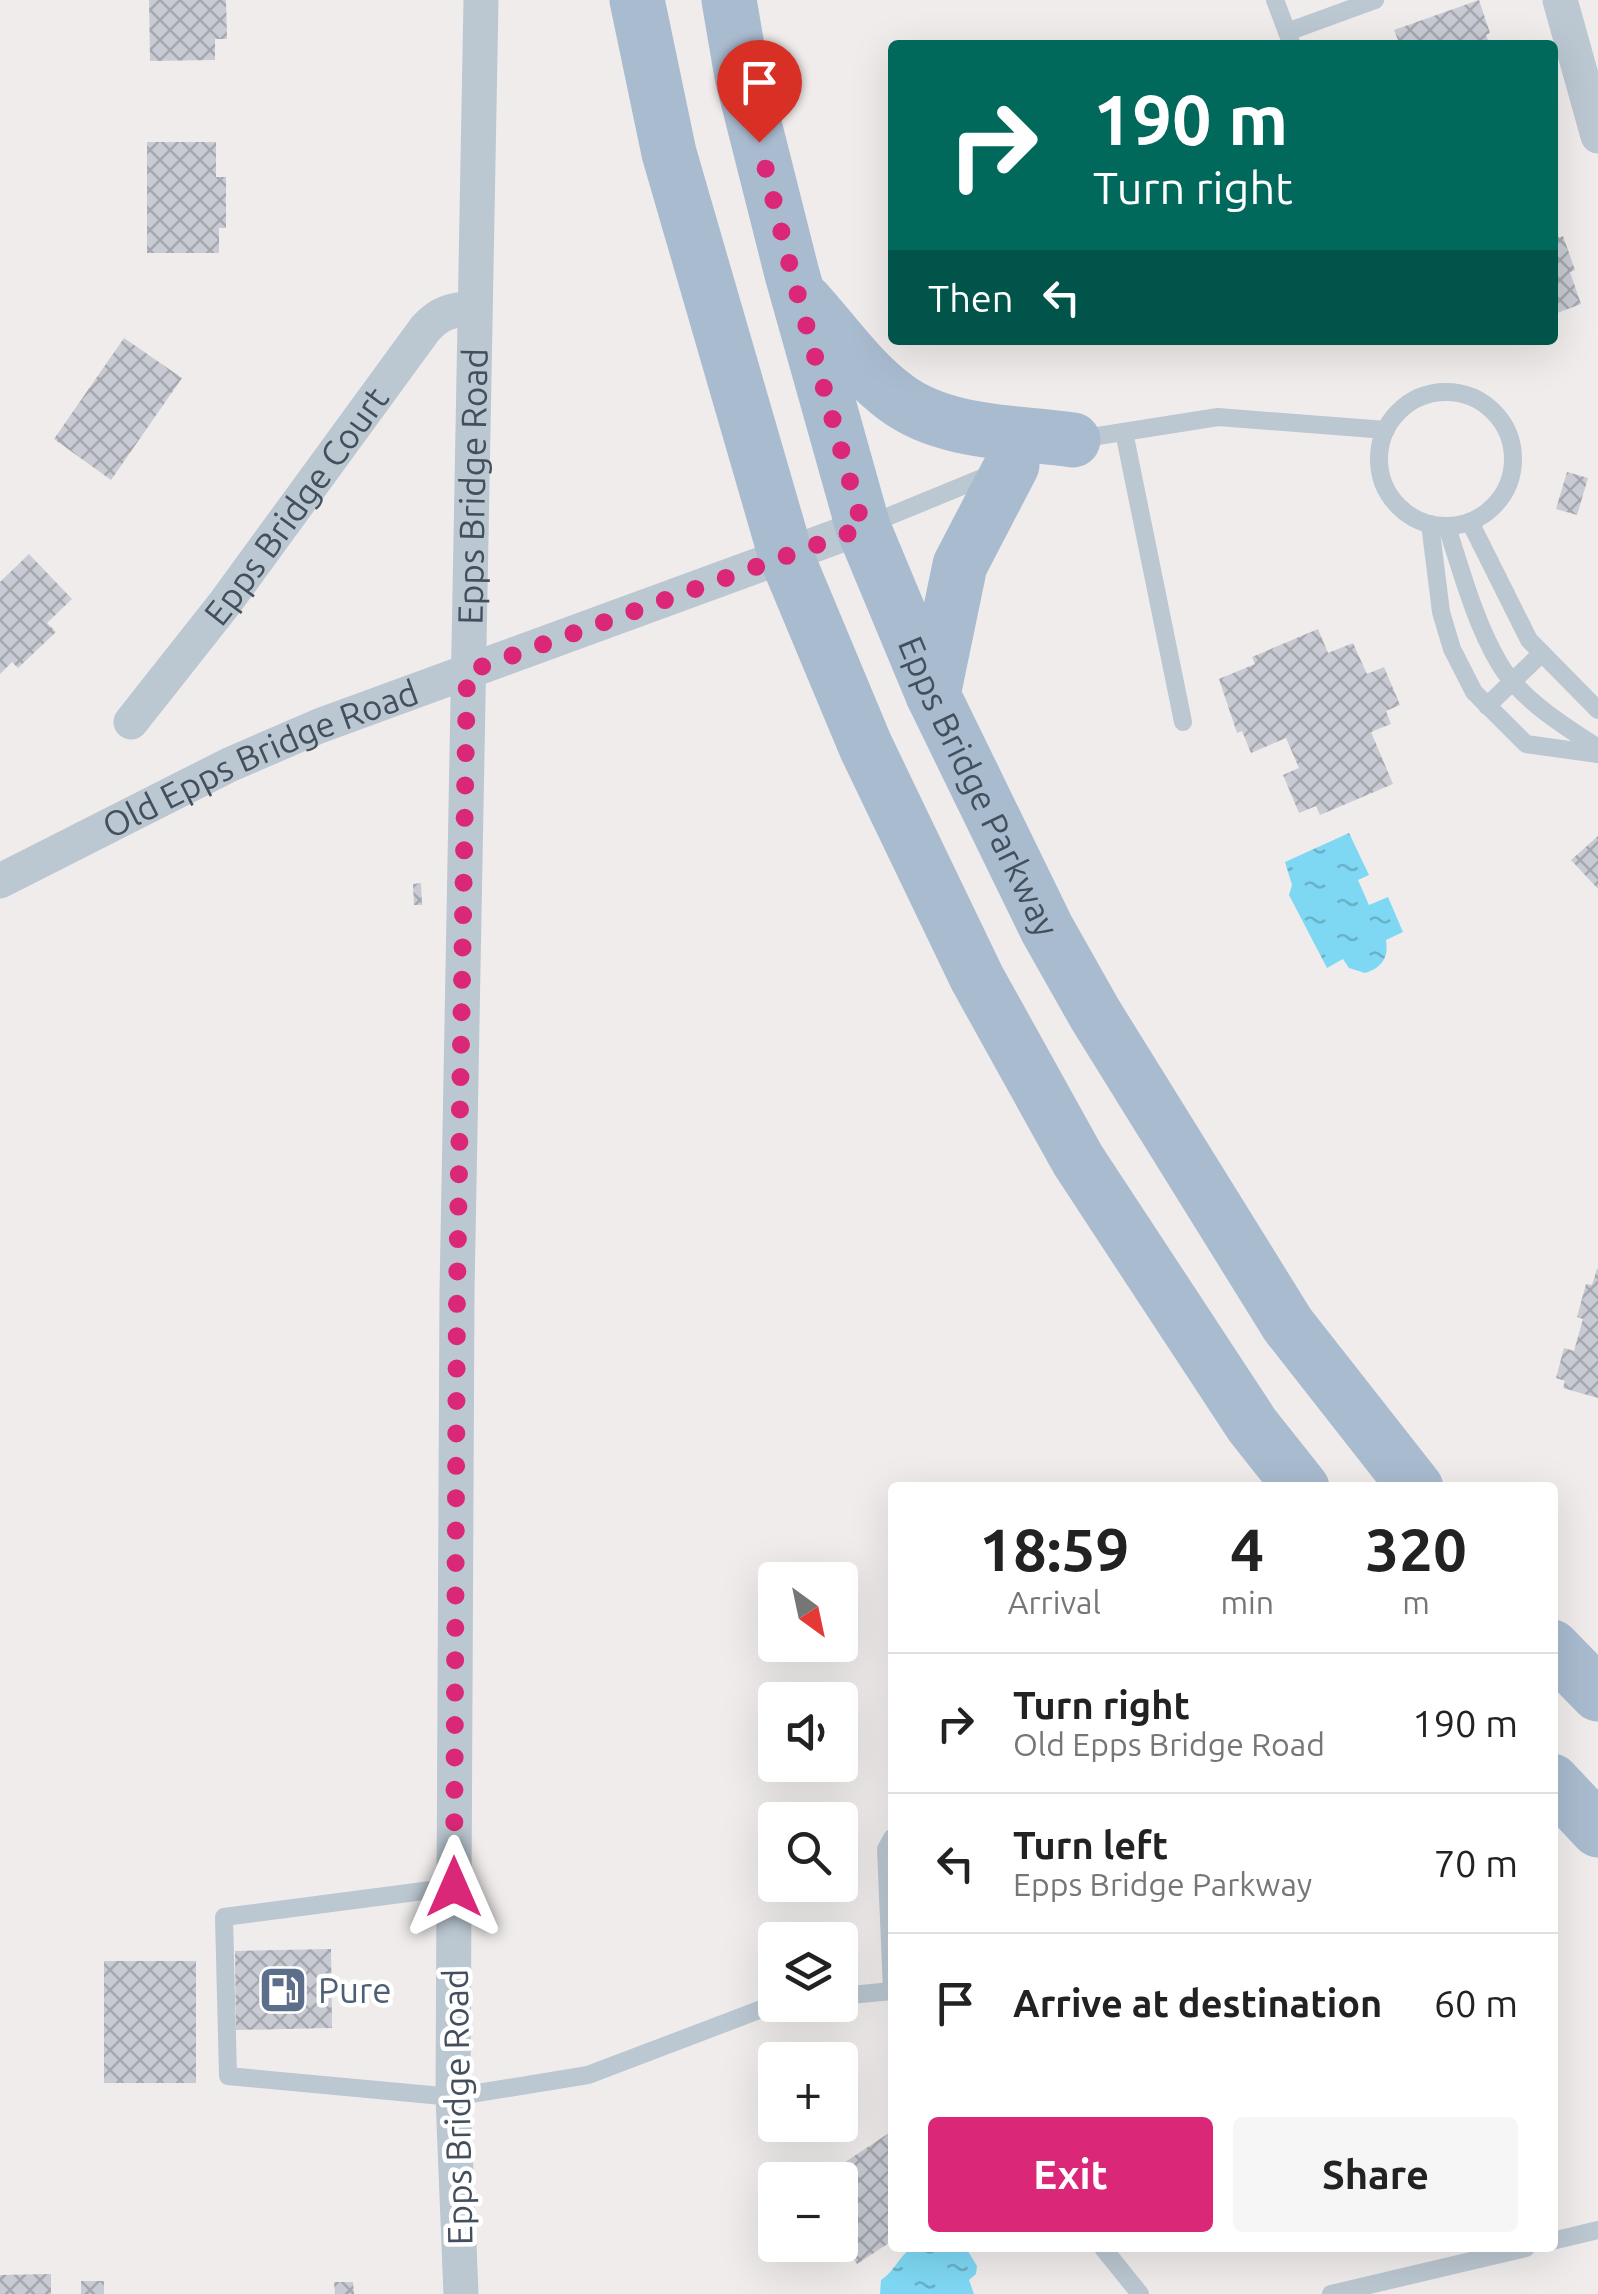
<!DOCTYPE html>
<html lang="en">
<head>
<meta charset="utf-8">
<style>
	body { margin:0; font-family:Ubuntu,sans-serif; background:#f6f6f6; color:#222; height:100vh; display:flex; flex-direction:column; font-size:38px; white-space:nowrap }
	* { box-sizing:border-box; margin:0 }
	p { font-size:32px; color:#767676 }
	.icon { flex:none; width:55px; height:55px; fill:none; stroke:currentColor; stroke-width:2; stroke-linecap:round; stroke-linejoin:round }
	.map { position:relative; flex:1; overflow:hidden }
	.side { position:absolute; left:888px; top:1482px; width:670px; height:770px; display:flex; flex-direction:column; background:#fff; border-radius:10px; box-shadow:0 10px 40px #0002 }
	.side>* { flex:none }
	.banner { position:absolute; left:888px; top:40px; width:670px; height:305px; border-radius:10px; box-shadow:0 10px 40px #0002; background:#00695c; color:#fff; overflow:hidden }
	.needle { width:65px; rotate:147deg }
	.fabs { position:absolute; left:758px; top:1562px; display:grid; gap:20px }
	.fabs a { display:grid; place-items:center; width:100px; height:100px; border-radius:10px; background:#fff; box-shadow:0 10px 40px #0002; font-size:50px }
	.pin { position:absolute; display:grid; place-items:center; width:85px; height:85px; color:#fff; margin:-102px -42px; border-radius:50% 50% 50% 0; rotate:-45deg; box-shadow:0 0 10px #0007 }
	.pin .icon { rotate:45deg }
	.me { position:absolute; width:110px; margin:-55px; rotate:0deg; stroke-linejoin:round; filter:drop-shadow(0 0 8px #0008) }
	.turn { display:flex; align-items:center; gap:35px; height:210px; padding:0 40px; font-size:45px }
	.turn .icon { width:130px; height:130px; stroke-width:2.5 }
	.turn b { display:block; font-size:70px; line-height:85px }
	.then { display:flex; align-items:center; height:95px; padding:0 40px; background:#0003; gap:20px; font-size:38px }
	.eta { display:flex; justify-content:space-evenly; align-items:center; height:170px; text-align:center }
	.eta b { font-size:60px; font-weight:700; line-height:70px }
	.primary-button { display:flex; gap:20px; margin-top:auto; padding:20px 40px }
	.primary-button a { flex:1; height:115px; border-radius:10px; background:#db2777; color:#fff; font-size:40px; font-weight:700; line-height:115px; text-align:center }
	.primary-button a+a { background:#f6f6f6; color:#222 }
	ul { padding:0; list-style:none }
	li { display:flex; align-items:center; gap:30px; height:140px; padding:0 40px; border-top:2px solid #e0e0e0 }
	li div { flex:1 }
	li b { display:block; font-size:38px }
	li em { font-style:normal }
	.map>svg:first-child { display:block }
</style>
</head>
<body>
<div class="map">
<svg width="1598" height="2294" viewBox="0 0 1598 2294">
	<defs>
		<pattern id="water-ripples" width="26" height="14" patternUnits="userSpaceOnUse" patternTransform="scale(2.5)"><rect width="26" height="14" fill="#7ed8f4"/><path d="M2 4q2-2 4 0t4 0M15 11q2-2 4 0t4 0" fill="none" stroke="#69b2c9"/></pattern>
		<pattern id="building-cross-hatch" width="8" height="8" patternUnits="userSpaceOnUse" patternTransform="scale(2.5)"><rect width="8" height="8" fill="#c8cbd3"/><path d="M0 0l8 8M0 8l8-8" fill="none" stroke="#a4a7ae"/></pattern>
	</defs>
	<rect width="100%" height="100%" fill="#f0ecec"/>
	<!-- water -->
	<g fill="url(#water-ripples)">
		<path d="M1349,833L1369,875L1358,880L1369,905L1388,897L1403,932L1386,940C1389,957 1382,968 1365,973L1349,968L1343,959L1327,968L1289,895L1292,885L1285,862Z"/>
		<path d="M912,2248H966L977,2266L976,2274L969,2280L974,2294H880L881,2280C895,2271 898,2257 912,2248Z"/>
	</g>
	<!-- building -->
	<g fill="url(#building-cross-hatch)">
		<polygon points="149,0 226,0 227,39 215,39 215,60 150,61"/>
		<polygon points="1479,0 1490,33 1486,35 1490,45 1400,45 1394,30"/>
		<polygon points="147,142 216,142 216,177 226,177 226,228 219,228 219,253 147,253"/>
		<polygon points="1552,222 1559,238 1563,236 1575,270 1570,272 1581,304 1552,315"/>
		<polygon points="124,338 182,378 111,480 54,439"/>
		<polygon points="1567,472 1588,478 1577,515 1556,509"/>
		<polygon points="29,554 72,599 47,623 56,632 18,668 12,662 0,674 0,582"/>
		<polygon points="1318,629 1328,653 1353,643 1367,674 1384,667 1400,705 1386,711 1391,724 1371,732 1393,784 1320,815 1316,806 1299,813 1283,775 1299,768 1286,738 1251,753 1242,731 1237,733 1219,679 1255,664 1252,657"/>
		<polygon points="1598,836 1598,889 1571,860"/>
		<polygon points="421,883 422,905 414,905 413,884"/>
		<polygon points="1597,1269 1598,1269 1598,1398 1563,1388 1565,1381 1556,1378 1564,1348 1574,1351 1583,1319 1577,1317 1586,1284 1592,1285"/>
		<polygon points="331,1949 332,2028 236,2030 235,1951"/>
		<rect x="104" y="1961" width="92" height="122"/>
		<polygon points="892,2131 892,2241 857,2264 840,2238 840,2180 818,2180"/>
		<polygon points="51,2274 51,2294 0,2294 0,2275"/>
		<rect x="81" y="2281" width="23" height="13"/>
		<polygon points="334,2282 353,2282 354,2294 335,2294"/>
	</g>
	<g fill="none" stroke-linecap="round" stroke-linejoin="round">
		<!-- service -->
		<g stroke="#bbc7d1" stroke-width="18">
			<polyline points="1275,0 1292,45"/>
			<polyline points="1287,32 1375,0"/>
			<circle cx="1446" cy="459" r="67"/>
			<polyline points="1124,432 1183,722"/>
			<polyline points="1079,439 1218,417 1386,430"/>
			<polyline points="1470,522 1529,640 1598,710"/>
			<polyline points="870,524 994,473"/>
			<polyline points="1430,524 1441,612 1452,649 1474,692 1526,744 1598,754"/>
			<path d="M1447,527C1462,573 1475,622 1499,663C1520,699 1564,726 1598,748"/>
			<polyline points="1487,706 1542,653"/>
			<polyline points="454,1887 224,1917 228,2076 453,2097 588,2075 775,2004"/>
			<polyline points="892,1990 886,1849 892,1838"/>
			<polyline points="840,1996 892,1991"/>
			<polyline points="1552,2241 1598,2230"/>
			<polyline points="1103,2248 1140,2294"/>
			<polyline points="1331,2294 1526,2248"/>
		</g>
		<!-- minor -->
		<g stroke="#bbc7d1" stroke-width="35">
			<polyline points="1560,0 1598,136"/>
			<path id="s1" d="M131,722L225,603L425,329C439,313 451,310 473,308"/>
			<path id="s2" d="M0,881L229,765L319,726L863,527"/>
			<path id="s3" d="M461,2294L453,2097L457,1292L481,0"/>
		</g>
		<!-- primary -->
		<g stroke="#a9bbcf" stroke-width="55">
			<polyline points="637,0 669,153 785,553 866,747 977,978 1078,1160 1252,1425 1302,1488"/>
			<path id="s4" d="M729,0L742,76L792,274L863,527L933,695L1047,929L1095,1014L1288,1325L1416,1488"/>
			<path d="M805,301C834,333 861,372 895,397C943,434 1016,432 1073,440"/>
			<polyline points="933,695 960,565 1012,465"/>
			<polyline points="1552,1647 1598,1694"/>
			<polyline points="1552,1781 1598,1830"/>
		</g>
	</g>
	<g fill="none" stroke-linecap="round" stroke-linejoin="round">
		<!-- route -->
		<polyline stroke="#db2777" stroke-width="18" stroke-dasharray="0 32.4" points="454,1887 457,1292 467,672 863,528 792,274 759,142"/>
	</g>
	<!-- icons -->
	<defs>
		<g id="fuel-square" transform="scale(2.5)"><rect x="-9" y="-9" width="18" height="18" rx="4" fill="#5c6f8a" stroke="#fff"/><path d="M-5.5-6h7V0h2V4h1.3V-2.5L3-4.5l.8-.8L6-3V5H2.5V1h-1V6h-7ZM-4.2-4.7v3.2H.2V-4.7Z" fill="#fff"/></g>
	</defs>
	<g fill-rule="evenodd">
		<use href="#fuel-square" x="283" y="1990"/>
	</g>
	<g text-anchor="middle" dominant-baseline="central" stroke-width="9" stroke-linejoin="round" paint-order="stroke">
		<!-- street labels -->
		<g font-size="35" fill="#434f5c" stroke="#fff">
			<text stroke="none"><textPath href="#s3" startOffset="1808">Epps Bridge Road</textPath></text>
			<text stroke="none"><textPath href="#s1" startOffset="272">Epps Bridge Court</textPath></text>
			<text stroke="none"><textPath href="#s2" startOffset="288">Old Epps Bridge Road</textPath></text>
			<text stroke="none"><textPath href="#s4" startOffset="828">Epps Bridge Parkway</textPath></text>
			<text transform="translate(457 2107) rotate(-91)">Epps Bridge Road</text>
		</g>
		<!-- service labels -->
		<g font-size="35" fill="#4e5e75" stroke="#fff" text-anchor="start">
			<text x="318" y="1990">Pure</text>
		</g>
	</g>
</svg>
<div class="fabs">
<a><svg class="needle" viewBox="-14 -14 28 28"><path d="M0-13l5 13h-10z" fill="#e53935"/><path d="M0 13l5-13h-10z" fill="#767676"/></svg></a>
<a><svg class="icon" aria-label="sound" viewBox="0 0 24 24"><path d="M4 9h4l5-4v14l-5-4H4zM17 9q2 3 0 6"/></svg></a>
<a><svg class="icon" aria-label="search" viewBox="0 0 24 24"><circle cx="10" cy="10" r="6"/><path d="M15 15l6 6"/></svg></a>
<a><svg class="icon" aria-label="layers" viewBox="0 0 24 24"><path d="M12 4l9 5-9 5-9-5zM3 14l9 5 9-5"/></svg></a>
<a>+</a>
<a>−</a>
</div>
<div class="pin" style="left:759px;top:142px;background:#d93025"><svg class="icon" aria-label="arrive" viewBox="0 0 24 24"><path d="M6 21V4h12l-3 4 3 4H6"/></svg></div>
<svg class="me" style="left:454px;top:1887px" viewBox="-20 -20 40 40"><path d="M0-17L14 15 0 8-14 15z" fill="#db2777" stroke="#fff" stroke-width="4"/></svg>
<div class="banner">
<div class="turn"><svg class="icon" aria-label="right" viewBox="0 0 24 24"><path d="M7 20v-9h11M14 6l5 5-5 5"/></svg><div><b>190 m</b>Turn right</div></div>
<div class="then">Then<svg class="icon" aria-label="left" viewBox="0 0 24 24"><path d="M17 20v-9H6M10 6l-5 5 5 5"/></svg></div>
</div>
<section class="side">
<div class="eta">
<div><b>18:59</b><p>Arrival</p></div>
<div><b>4</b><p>min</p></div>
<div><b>320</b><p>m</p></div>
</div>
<ul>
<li><svg class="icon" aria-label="right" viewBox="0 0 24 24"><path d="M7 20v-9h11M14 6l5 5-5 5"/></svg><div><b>Turn right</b><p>Old Epps Bridge Road</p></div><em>190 m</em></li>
<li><svg class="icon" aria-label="left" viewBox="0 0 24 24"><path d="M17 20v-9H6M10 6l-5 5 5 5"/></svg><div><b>Turn left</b><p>Epps Bridge Parkway</p></div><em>70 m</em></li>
<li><svg class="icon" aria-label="arrive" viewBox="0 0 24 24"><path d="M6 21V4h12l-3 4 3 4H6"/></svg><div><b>Arrive at destination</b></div><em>60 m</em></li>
</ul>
<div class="primary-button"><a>Exit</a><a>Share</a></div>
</section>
</div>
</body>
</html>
